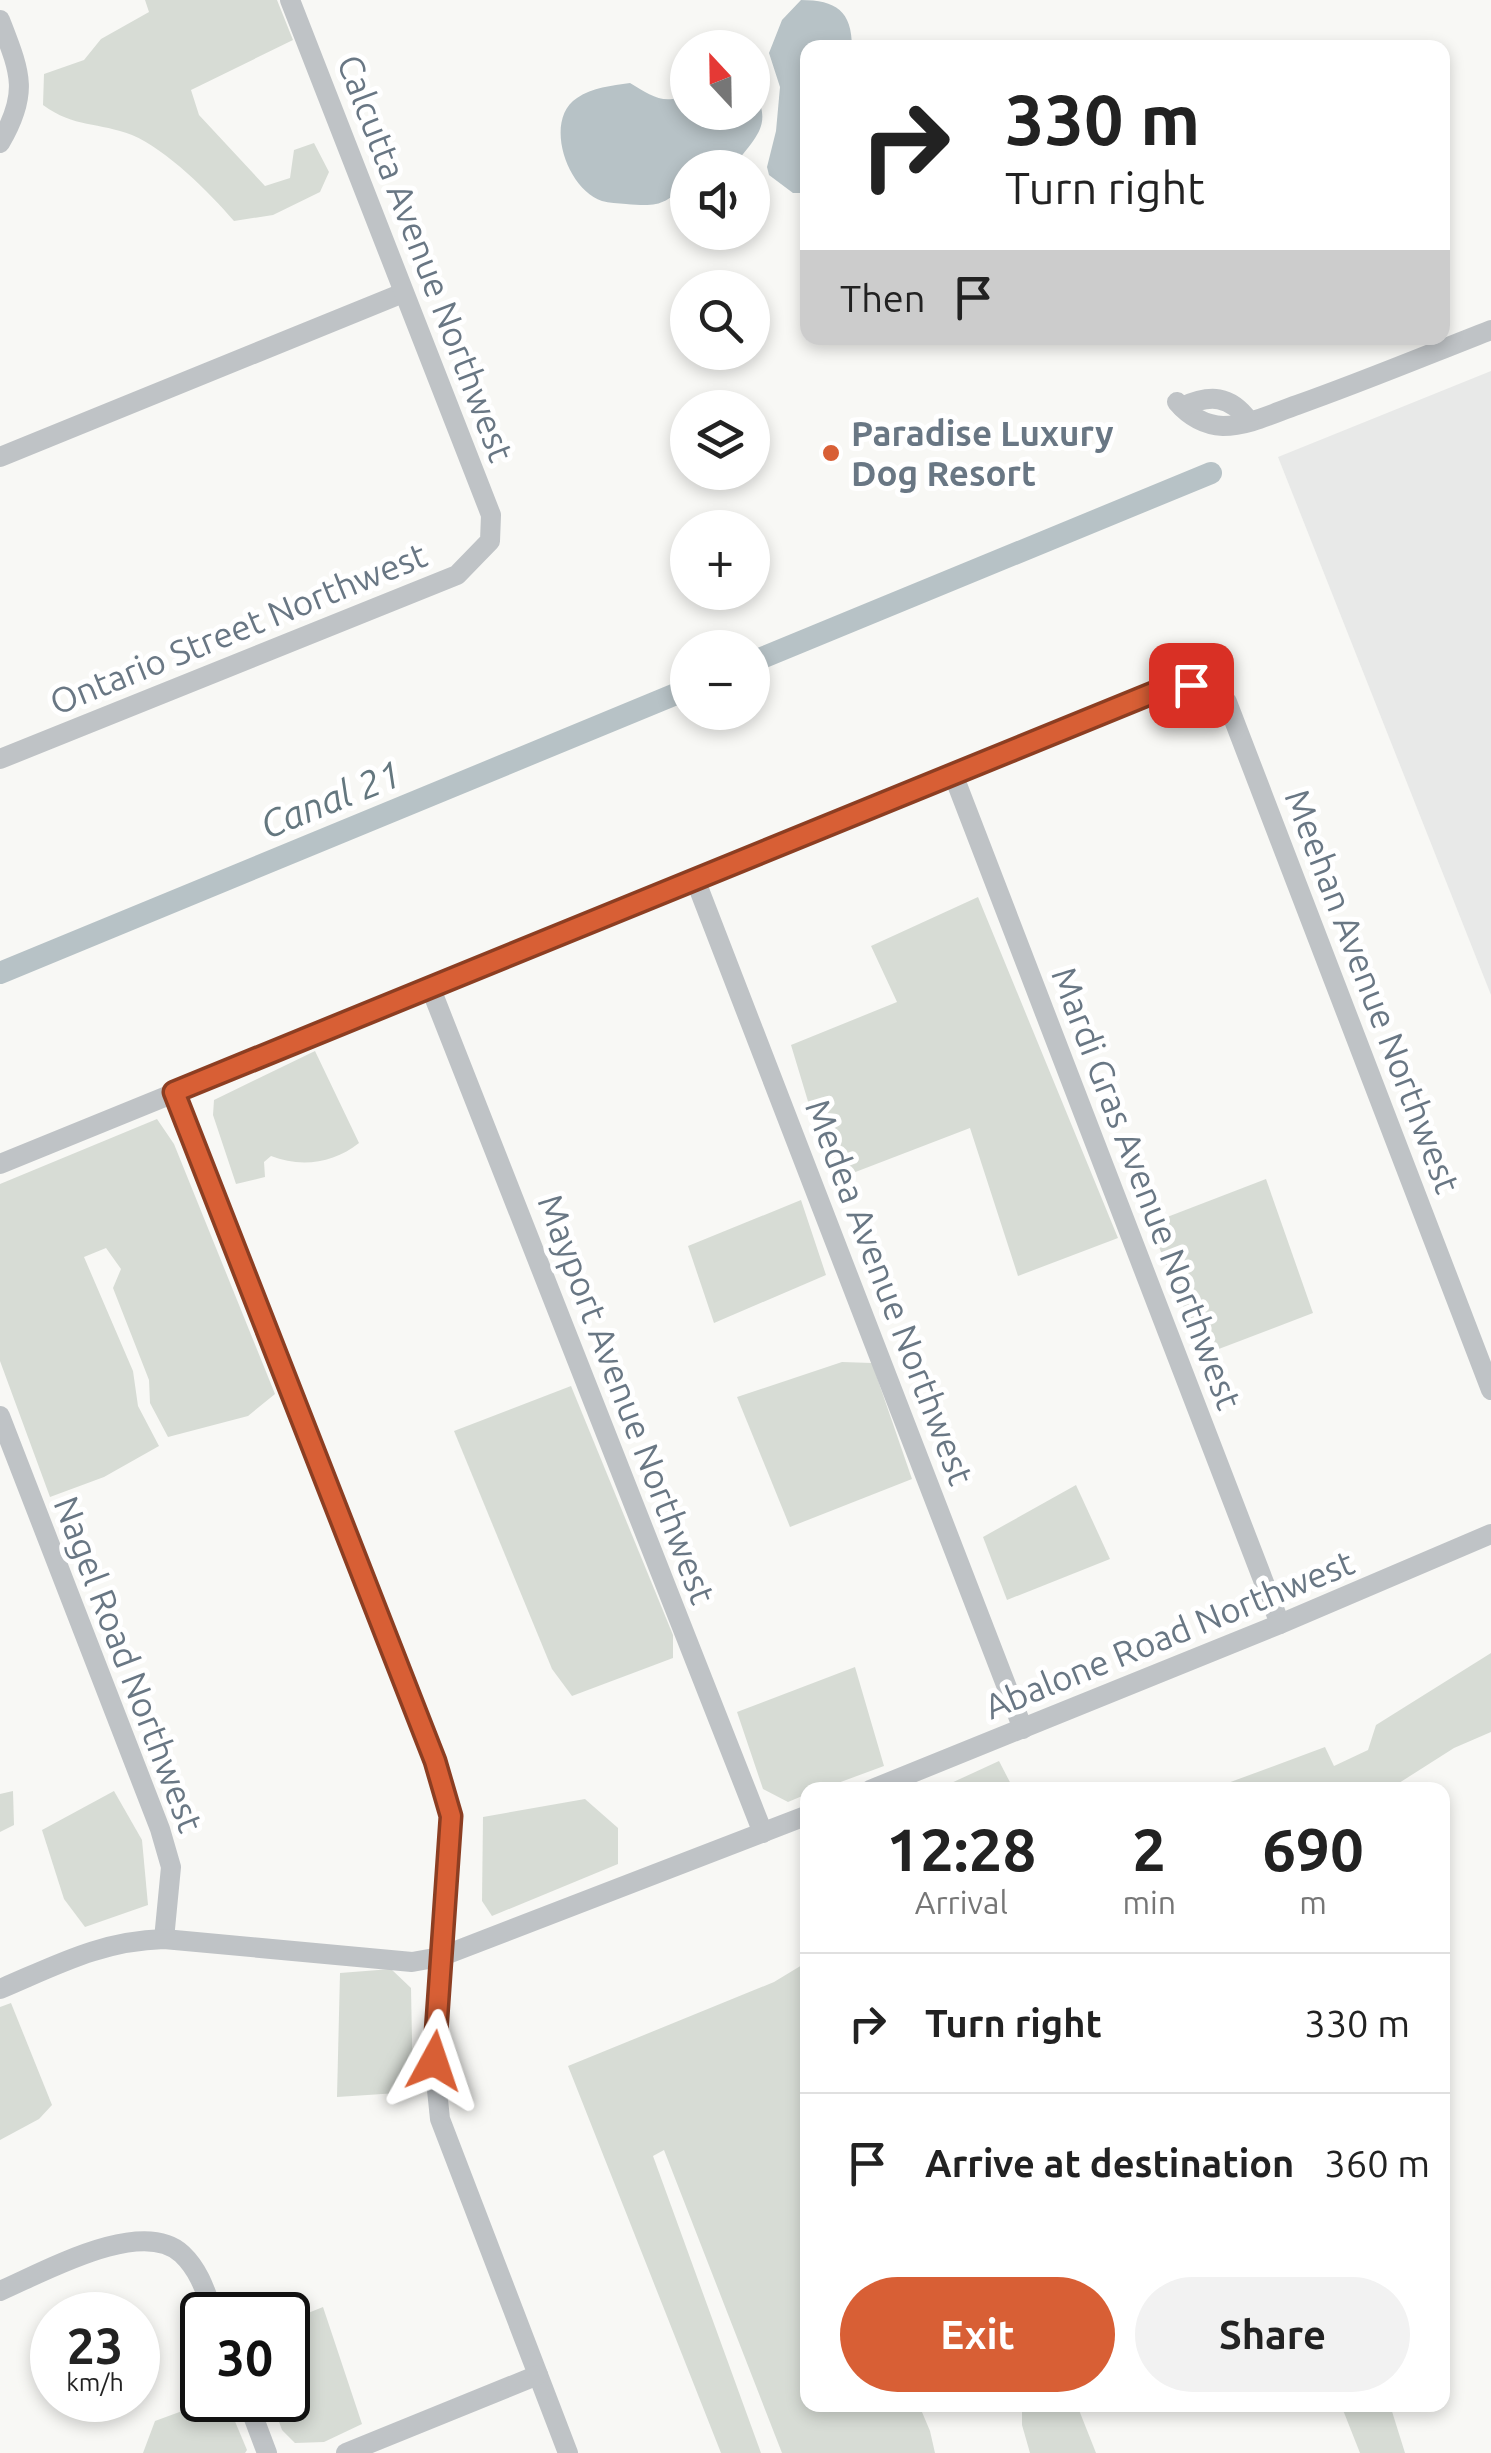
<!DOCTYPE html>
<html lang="en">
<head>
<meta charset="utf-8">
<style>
	body { margin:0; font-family:Ubuntu,sans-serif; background:#f2f2f2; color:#222; height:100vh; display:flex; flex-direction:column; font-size:38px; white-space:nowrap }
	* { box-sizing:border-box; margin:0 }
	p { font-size:32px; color:#767676 }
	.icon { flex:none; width:55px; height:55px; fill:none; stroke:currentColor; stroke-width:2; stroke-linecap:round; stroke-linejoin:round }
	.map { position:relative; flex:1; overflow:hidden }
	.side { position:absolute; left:800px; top:1782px; width:650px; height:630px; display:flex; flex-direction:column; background:#fff; border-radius:20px; box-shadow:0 5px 15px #0003 }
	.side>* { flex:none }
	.hud { position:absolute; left:800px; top:40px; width:650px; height:305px; border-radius:20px; box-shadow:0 5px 15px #0003; background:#fff; color:#222; overflow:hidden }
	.needle { width:65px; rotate:338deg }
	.fabs { position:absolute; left:670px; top:30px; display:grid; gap:20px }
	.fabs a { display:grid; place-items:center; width:100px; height:100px; border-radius:50%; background:#fff; box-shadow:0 5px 15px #0003; font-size:50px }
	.speed { position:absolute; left:30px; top:2292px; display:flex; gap:20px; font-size:50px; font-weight:700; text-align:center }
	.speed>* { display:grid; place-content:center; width:130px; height:130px; border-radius:50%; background:#fff; box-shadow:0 5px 15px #0003; line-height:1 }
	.speed small { font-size:25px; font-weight:400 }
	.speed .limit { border:5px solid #111; border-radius:15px; background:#fff; color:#111 }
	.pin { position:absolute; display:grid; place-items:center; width:85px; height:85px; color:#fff; margin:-42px; border-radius:20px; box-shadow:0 5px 15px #0006 }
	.me { position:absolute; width:110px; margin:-55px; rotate:5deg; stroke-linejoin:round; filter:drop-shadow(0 0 8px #0008) }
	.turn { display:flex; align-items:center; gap:35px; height:210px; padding:0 40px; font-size:45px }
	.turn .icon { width:130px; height:130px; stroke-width:2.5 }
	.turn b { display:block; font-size:70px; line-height:85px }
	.then { display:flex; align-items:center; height:95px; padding:0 40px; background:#0003; gap:20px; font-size:38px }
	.eta { display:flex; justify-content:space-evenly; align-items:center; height:170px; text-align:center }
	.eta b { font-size:60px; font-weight:700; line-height:70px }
	.action { display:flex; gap:20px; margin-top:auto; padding:20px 40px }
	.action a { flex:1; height:115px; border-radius:60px; background:#d85f35; color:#fff; font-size:40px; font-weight:700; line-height:115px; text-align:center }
	.action a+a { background:#f2f2f2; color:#222 }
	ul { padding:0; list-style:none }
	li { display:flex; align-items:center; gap:30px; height:140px; padding:0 40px; border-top:2px solid #e0e0e0 }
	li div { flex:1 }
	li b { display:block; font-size:38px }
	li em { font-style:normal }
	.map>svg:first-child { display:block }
</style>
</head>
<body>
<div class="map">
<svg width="1491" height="2453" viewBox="0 0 1491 2453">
	<rect width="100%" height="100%" fill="#f8f8f5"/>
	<!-- built -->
	<polygon fill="#e8e9e8" points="1491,371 1491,995 1278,457"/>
	<!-- green -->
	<g fill="#d7dcd5">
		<path d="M145,0H277L293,40L191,90L199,115L265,186L290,178L294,150L314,143L329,172L320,192L273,215L234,221C209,192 167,150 132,135C99,122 74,128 43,105L44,74L84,60L101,39L149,12Z"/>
		<polygon points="978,897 1118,1238 1018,1276 970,1128 832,1181 791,1045 897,1002 871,946"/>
		<path d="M315,1051L359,1143C334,1163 301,1168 271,1156L264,1162L265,1177L236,1184L213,1115L214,1100Z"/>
		<polygon points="157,1119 174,1144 275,1394 248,1416 168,1437 150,1403 149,1380 113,1288 121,1269 106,1248 84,1257 133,1371 138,1406 159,1446 104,1477 50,1497 0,1361 0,1184"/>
		<polygon points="1266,1179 1313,1313 1203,1355 1159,1247 1162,1219"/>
		<polygon points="801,1200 826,1275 714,1323 688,1246"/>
		<polygon points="842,1362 872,1363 912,1479 790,1527 737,1397"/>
		<polygon points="571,1386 673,1635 673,1658 572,1696 552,1669 454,1431"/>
		<polygon points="1076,1485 1110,1559 1007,1600 983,1537"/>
		<polygon points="1491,1653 1491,1732 1454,1748 1388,1790 1209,1790 1325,1747 1334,1766 1368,1750 1376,1725"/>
		<polygon points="855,1667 884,1766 819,1790 808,1790 807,1794 788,1802 763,1789 737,1712"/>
		<polygon points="999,1761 1014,1790 936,1790"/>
		<polygon points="13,1791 14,1825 0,1832 0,1794"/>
		<polygon points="114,1791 142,1840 148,1905 85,1927 64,1899 42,1830"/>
		<polygon points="585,1799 618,1828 618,1864 492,1916 482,1901 483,1817"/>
		<polygon points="807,1962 808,2405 919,2405 930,2431 935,2453 782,2453 664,2150 653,2156 761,2453 721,2453 568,2066 774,1982"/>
		<polygon points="391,1969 411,1988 413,2092 337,2097 340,1973"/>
		<polygon points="11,2003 52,2105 39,2119 0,2140 0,2007"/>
		<polygon points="323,2307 362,2424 324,2442 295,2443 282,2430 271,2400 288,2400 288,2321"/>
		<polygon points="212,2400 226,2400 247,2450 245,2453 143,2453 155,2421"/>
		<polygon points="1022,2405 1077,2405 1096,2453 1030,2453 1022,2425"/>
		<polygon points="1341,2405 1390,2405 1405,2453 1360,2453"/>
	</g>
	<!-- water -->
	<g fill="#b7c2c6">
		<path d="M801,0C836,0 852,11 852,47L808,48L807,193H793L769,175L767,167L776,131L780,87L769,53L782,20Z"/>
		<path d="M630,83C650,95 666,107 687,93L688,112H752L753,90C775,125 754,138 733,167L688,168L687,183C665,205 658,207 626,204C618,203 609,203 602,201C567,190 543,120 577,98C593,87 611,86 630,83Z"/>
	</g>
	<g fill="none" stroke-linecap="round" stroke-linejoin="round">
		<!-- canal -->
		<g stroke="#b7c2c6" stroke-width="22">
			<polyline points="752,662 1211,473"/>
			<polyline points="0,973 688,689"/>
		</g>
		<!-- street -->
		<g stroke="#bfc3c6" stroke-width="20">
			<path d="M0,20C20,72 30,92 0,143"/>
			<path d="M1177,402C1189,416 1204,425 1223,426C1248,426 1274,413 1297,405C1362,382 1427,355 1491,330"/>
			<path d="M1182,407C1210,394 1230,395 1249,421"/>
			<polyline points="0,457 403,293"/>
			<polyline points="0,759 457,575 490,541 491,515 290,0"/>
			<polyline points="953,774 1280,1624"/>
			<polyline points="695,879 1023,1729"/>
			<polyline points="431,989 763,1833"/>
			<polyline points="174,1092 439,1773 451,1817 434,2061 440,2119 568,2453"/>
			<polyline points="0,1164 1182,683 1208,689 1227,702 1491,1390"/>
			<polyline points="0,1416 160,1829 171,1867 164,1939"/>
			<polyline points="870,1790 1280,1624 1491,1534"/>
			<path d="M0,1989C57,1965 100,1941 164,1939L412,1962L440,1957L808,1815"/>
			<path d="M0,2291C42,2273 142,2216 182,2254C200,2271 206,2293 214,2315"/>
			<polyline points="247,2400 267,2453"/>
			<polyline points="346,2453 538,2375"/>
		</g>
	</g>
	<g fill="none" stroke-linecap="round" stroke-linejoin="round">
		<!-- route casing -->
		<g stroke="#8c3e22" stroke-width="25">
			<polyline id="route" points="434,2061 451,1816 435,1761 174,1092 1165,688 1182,683 1191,685"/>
		</g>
		<!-- route -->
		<use href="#route" stroke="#d85f35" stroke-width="18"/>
	</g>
	<!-- markers -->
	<circle fill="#d85f35" stroke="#fff" stroke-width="4" cx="831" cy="453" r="10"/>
	<g text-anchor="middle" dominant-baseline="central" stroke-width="10" stroke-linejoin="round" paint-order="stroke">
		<!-- street labels -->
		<g font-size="35" fill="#697784" stroke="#fff">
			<text transform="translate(426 258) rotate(69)">Calcutta Avenue Northwest</text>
			<text transform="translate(238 628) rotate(-22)">Ontario Street Northwest</text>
			<text transform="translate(1373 991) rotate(69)">Meehan Avenue Northwest</text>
			<text transform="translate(1147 1188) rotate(69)">Mardi Gras Avenue Northwest</text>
			<text transform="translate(890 1292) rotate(69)">Medea Avenue Northwest</text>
			<text transform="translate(627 1399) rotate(69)">Mayport Avenue Northwest</text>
			<text transform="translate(1169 1634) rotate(-22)">Abalone Road Northwest</text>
			<text transform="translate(129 1664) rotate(69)">Nagel Road Northwest</text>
		</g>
		<!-- poi labels -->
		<g font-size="35" font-weight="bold" fill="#697784" stroke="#fff" text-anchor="start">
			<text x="851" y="433">Paradise Luxury<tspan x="851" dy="40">Dog Resort</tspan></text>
		</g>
		<!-- water labels -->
		<g font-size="38" font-style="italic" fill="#64777f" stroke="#fff">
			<text transform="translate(330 799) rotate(-22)">Canal 21</text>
		</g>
	</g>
</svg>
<div class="fabs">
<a><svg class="needle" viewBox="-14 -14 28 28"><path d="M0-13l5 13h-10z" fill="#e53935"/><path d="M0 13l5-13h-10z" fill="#767676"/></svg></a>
<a><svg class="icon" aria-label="sound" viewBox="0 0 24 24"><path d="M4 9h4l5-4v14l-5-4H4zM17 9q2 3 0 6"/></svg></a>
<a><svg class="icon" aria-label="search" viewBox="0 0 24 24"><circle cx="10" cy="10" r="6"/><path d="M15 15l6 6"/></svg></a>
<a><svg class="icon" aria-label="layers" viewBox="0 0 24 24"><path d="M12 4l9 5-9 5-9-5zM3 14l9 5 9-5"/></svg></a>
<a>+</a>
<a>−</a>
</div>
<div class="speed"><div>23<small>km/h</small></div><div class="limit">30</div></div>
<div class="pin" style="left:1191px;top:685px;background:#d93025"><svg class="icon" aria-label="arrive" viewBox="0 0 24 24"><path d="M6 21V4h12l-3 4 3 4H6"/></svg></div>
<svg class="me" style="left:434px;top:2061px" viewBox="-20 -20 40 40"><path d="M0-17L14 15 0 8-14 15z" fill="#d85f35" stroke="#fff" stroke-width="4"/></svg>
<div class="hud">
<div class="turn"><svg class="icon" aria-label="right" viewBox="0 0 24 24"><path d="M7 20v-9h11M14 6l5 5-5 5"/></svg><div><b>330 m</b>Turn right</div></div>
<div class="then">Then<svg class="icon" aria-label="arrive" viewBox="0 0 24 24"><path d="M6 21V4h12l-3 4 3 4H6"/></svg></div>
</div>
<section class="side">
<div class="eta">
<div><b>12:28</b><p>Arrival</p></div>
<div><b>2</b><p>min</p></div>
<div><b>690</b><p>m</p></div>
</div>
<ul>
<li><svg class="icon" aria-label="right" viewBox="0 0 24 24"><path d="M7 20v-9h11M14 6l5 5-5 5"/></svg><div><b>Turn right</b></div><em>330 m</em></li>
<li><svg class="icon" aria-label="arrive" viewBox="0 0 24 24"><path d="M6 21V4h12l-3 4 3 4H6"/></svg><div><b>Arrive at destination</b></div><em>360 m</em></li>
</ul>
<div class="action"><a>Exit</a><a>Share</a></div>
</section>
</div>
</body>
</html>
